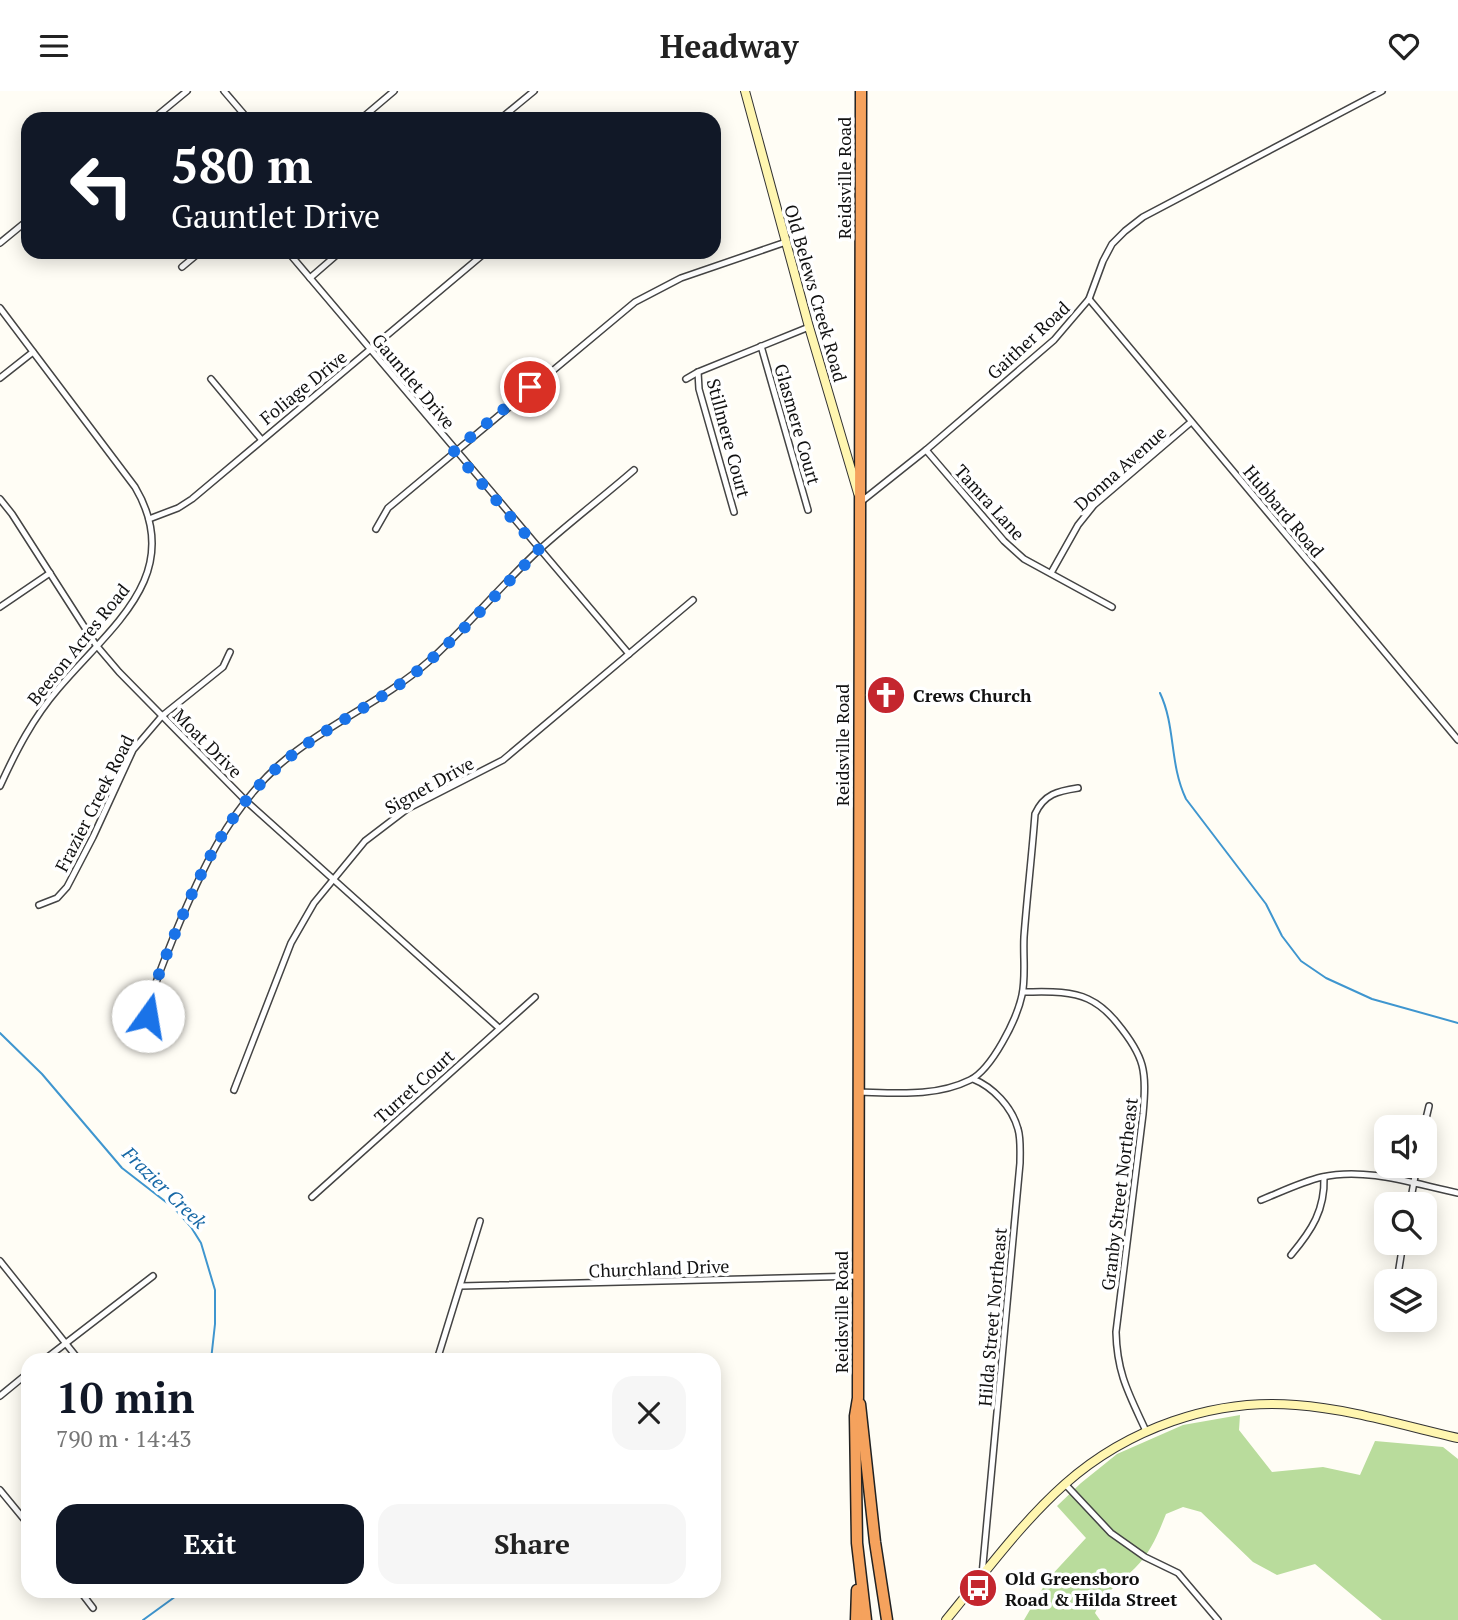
<!DOCTYPE html>
<html lang="en">
<head>
<meta charset="utf-8">
<style>
	body { margin:0; font-family:"PT Serif",serif; background:#f6f6f6; color:#222; height:100vh; display:flex; flex-direction:column; font-size:26px; white-space:nowrap }
	* { box-sizing:border-box; margin:0 }
	p { font-size:23px; color:#767676 }
	.icon { flex:none; width:38px; height:38px; fill:none; stroke:currentColor; stroke-width:2; stroke-linecap:round; stroke-linejoin:round }
	.map { position:relative; flex:1; overflow:hidden }
	.panel { position:absolute; left:21px; top:1262px; width:700px; height:245px; display:flex; flex-direction:column; background:#fff; border-radius:21px; box-shadow:0 4px 18px #0003 }
	.panel>* { flex:none }
	.top-card { position:absolute; left:21px; top:21px; width:700px; height:147px; border-radius:21px; box-shadow:0 4px 18px #0003; background:#111827; color:#fff; overflow:hidden }
	.tools { position:absolute; left:1374px; top:1024px; display:grid; gap:14px }
	.tools a { display:grid; place-items:center; width:63px; height:63px; border-radius:14px; background:#fff; box-shadow:0 4px 18px #0003; font-size:35px }
	.pin { position:absolute; display:grid; place-items:center; width:60px; height:60px; color:#fff; margin:-30px; border:4px solid #fff; border-radius:50%; box-shadow:0 2px 7px #0007 }
	.me { position:absolute; width:77px; margin:-38px; rotate:13deg; stroke-linejoin:round; filter:drop-shadow(0 0 5px #0008) }
	.turn { display:flex; align-items:center; gap:24px; height:147px; padding:0 35px; font-size:32px }
	.turn .icon { width:91px; height:91px; stroke-width:2.5 }
	.turn b { display:block; font-size:49px; line-height:60px }
	.round { display:grid; place-items:center; flex:none; width:74px; height:74px; border-radius:21px; background:#f6f6f6 }
	.head { display:flex; align-items:center; justify-content:space-between; height:119px; padding:0 35px }
	h1 { font-size:42px; font-weight:800; line-height:52px; color:#111827 }
	.primary-button { display:flex; gap:14px; margin-top:auto; padding:14px 35px }
	.primary-button a { flex:1; height:80px; border-radius:21px; background:#111827; color:#fff; font-size:28px; font-weight:800; line-height:80px; text-align:center }
	.primary-button a+a { background:#f6f6f6; color:#222 }
	header { display:flex; justify-content:space-between; align-items:center; height:91px; padding:0 35px; background:#fff; font-size:32px; font-weight:800 }
	.map>svg:first-child { display:block }
</style>
</head>
<body>
<header><svg class="icon" aria-label="menu" viewBox="0 0 24 24"><path d="M4 6h16M4 12h16M4 18h16"/></svg>Headway<svg class="icon" aria-label="heart" viewBox="0 0 24 24"><path d="M12 20l-8-8c-3-5 5-10 8-4 3-6 11-1 8 4z"/></svg></header>
<div class="map">
<svg width="1458" height="1529" viewBox="0 0 1458 1529">
	<rect width="100%" height="100%" fill="#fffdf5"/>
	<!-- forest -->
	<path fill="#b9dc9c" d="M1240,1324L1239,1339L1272,1381L1323,1376L1360,1384L1375,1350L1443,1356L1458,1368V1529H1382L1315,1473L1277,1484L1253,1471L1201,1421L1183,1416L1166,1423C1158,1443 1151,1461 1135,1477C1118,1494 1106,1499 1095,1522L1100,1529H1024L1048,1488L1086,1447L1057,1415L1081,1392L1117,1363L1183,1334Z"/>
	<g fill="none" stroke-linecap="round" stroke-linejoin="round">
		<!-- stream -->
		<g stroke="#3f96cf" stroke-width="2">
			<path d="M1160,602C1176,636 1169,672 1186,708L1266,813L1282,845L1301,870L1326,887L1372,908L1458,932"/>
			<polyline points="0,942 42,983 122,1077 175,1118 191,1136 201,1152 215,1199 215,1233 211,1269"/>
			<polyline points="143,1529 183,1500"/>
		</g>
		<!-- street casing -->
		<g stroke="#444" stroke-width="8">
			<g id="street">
				<polyline points="224,0 248,28"/>
				<polyline points="153,28 187,0"/>
				<polyline points="361,28 394,0"/>
				<polyline points="500,28 534,0"/>
				<polyline points="0,152 28,129"/>
				<polyline points="288,161 629,563"/>
				<polyline points="182,176 200,161"/>
				<polyline points="310,187 340,161"/>
				<polyline points="1089,208 1458,649"/>
				<path d="M0,217L135,396C187,484 109,537 58,598C33,627 16,660 0,695"/>
				<polyline points="761,255 808,419"/>
				<polyline points="698,281 699,298 734,421"/>
				<polyline points="0,287 33,261"/>
				<polyline points="211,288 261,348"/>
				<polyline points="686,288 698,281 809,236"/>
				<polyline points="926,359 1004,450 1024,468 1112,516"/>
				<polyline points="0,408 12,423 96,554 119,581 246,710 499,937"/>
				<polyline points="862,410 926,359 1054,249 1089,208 1103,170 1112,153 1125,140 1143,126 1382,0"/>
				<polyline points="149,428 178,417 192,408 486,161"/>
				<polyline points="376,438 388,417 635,211 681,187 786,151"/>
				<polyline points="1051,482 1078,434 1094,414 1191,331"/>
				<polyline points="0,516 50,482"/>
				<polyline points="39,814 57,807 67,796 93,746 133,659 162,625 223,576 230,561"/>
				<path d="M1023,901C1044,901 1069,899 1088,908C1101,914 1109,922 1117,932C1145,966 1147,980 1143,1023L1116,1241C1117,1283 1129,1303 1146,1340"/>
				<path d="M148,925C152,896 164,871 174,845C200,782 228,720 279,674C325,634 382,611 428,571C467,536 501,494 540,458C570,431 603,406 634,379"/>
				<path d="M973,988C993,996 1012,1016 1018,1038C1021,1048 1020,1061 1020,1072L982,1484"/>
				<polyline points="234,999 291,852 314,812 365,750 407,718 503,669 693,509"/>
				<path d="M859,1001C896,1002 936,1006 970,989C992,978 1017,928 1022,904C1026,886 1023,865 1024,846C1027,805 1032,764 1035,723C1044,703 1058,700 1078,697"/>
				<polyline points="1424,1036 1429,1015"/>
				<polyline points="312,1106 535,906"/>
				<path d="M1261,1109C1281,1101 1301,1091 1322,1086C1367,1076 1414,1093 1458,1102"/>
				<polyline points="1410,1113 1417,1074"/>
				<path d="M1291,1164C1312,1139 1325,1119 1324,1086"/>
				<polyline points="0,1170 79,1269"/>
				<polyline points="1397,1190 1403,1152"/>
				<polyline points="461,1195 859,1185"/>
				<polyline points="44,1269 153,1185"/>
				<polyline points="437,1269 480,1130"/>
				<polyline points="0,1305 28,1282"/>
				<polyline points="1065,1393 1111,1442 1145,1466 1178,1482 1218,1529"/>
				<polyline points="0,1399 28,1433"/>
				<polyline points="80,1500 93,1517"/>
			</g>
		</g>
		<!-- secondary casing -->
		<g stroke="#333" stroke-width="10">
			<g id="secondary">
				<polyline points="745,0 809,236 858,402"/>
				<path d="M946,1529C984,1483 1021,1432 1065,1393C1127,1338 1213,1307 1296,1314C1351,1318 1405,1335 1458,1347"/>
			</g>
		</g>
		<!-- highway casing -->
		<g stroke="#222" stroke-width="13">
			<g id="highway">
				<polyline points="861,0 858,1307 855,1325 857,1452 866,1529"/>
				<polyline points="860,1313 875,1451 887,1529"/>
				<polyline points="856,1529 857,1499"/>
			</g>
		</g>
		<!-- street -->
		<use href="#street" stroke="#fff" stroke-width="5"/>
		<!-- secondary -->
		<use href="#secondary" stroke="#fff6b0" stroke-width="8"/>
		<!-- highway -->
		<use href="#highway" stroke="#f5a25d" stroke-width="10"/>
	</g>
	<g fill="none" stroke-linecap="round" stroke-linejoin="round">
		<!-- route -->
		<path stroke="#1a73e8" stroke-width="12" stroke-dasharray="0 21.6" d="M148,925C152,898 162,875 172,850C198,786 226,721 279,675C320,638 372,616 415,582C460,545 499,500 539,459L454,360L530,296"/>
	</g>
	<!-- icons -->
	<defs>
		<g id="church-disc" transform="scale(2.0125)"><circle r="9.5" fill="#c4262e" stroke="#fff"/><path d="M-1.2-6h2.4v3.5h3.3v2.4h-3.3V6h-2.4V-.1h-3.3v-2.4h3.3Z" fill="#fff"/></g>
		<g id="bus-disc" transform="scale(2.0125)"><circle r="9.5" fill="#c4262e" stroke="#fff"/><path d="M-5-6H5V4H4V6H2V4H-2V6H-4V4H-5ZM-3.5-4V0h7V-4ZM-3.5 1.2v1.5H-2V1.2ZM2 1.2v1.5H3.5V1.2Z" fill="#fff"/></g>
	</defs>
	<g fill-rule="evenodd">
		<use href="#church-disc" x="886" y="604"/>
		<use href="#bus-disc" x="978" y="1497"/>
	</g>
	<g text-anchor="middle" dominant-baseline="central" stroke-width="7" stroke-linejoin="round" paint-order="stroke">
		<!-- street labels -->
		<g font-size="18" fill="#111" stroke="#fff">
			<text transform="translate(844 87) rotate(-90)">Reidsville Road</text>
			<text transform="translate(816 202) rotate(74)">Old Belews Creek Road</text>
			<text transform="translate(1028 249) rotate(-43)">Gaither Road</text>
			<text transform="translate(414 290) rotate(50)">Gauntlet Drive</text>
			<text transform="translate(303 296) rotate(-39)">Foliage Drive</text>
			<text transform="translate(798 333) rotate(74)">Glasmere Court</text>
			<text transform="translate(729 347) rotate(75)">Stillmere Court</text>
			<text transform="translate(1120 377) rotate(-42)">Donna Avenue</text>
			<text transform="translate(990 411) rotate(48)">Tamra Lane</text>
			<text transform="translate(1284 420) rotate(50)">Hubbard Road</text>
			<text transform="translate(78 553) rotate(-51)">Beeson Acres Road</text>
			<text transform="translate(208 652) rotate(45)">Moat Drive</text>
			<text transform="translate(842 654) rotate(-90)">Reidsville Road</text>
			<text transform="translate(429 694) rotate(-29)">Signet Drive</text>
			<text transform="translate(94 712) rotate(-63)">Frazier Creek Road</text>
			<text transform="translate(414 995) rotate(-42)">Turret Court</text>
			<text transform="translate(1119 1103) rotate(-83)">Granby Street Northeast</text>
			<text transform="translate(659 1177) rotate(-2)">Churchland Drive</text>
			<text transform="translate(841 1221) rotate(-90)">Reidsville Road</text>
			<text transform="translate(992 1226) rotate(-85)">Hilda Street Northeast</text>
		</g>
		<!-- poi labels -->
		<g font-size="18" font-weight="bold" fill="#111" stroke="#fff" text-anchor="start">
			<text x="913" y="604">Crews Church</text>
			<text x="1005" y="1487">Old Greensboro<tspan x="1005" dy="21">Road &amp; Hilda Street</tspan></text>
		</g>
		<!-- water labels -->
		<g font-size="19" font-style="italic" fill="#1768a6" stroke="#fff">
			<text transform="translate(165 1096) rotate(44)">Frazier Creek</text>
		</g>
	</g>
</svg>
<div class="tools">
<a><svg class="icon" aria-label="sound" viewBox="0 0 24 24"><path d="M4 9h4l5-4v14l-5-4H4zM17 9q2 3 0 6"/></svg></a>
<a><svg class="icon" aria-label="search" viewBox="0 0 24 24"><circle cx="10" cy="10" r="6"/><path d="M15 15l6 6"/></svg></a>
<a><svg class="icon" aria-label="layers" viewBox="0 0 24 24"><path d="M12 4l9 5-9 5-9-5zM3 14l9 5 9-5"/></svg></a>
</div>
<div class="pin" style="left:530px;top:296px;background:#d93025"><svg class="icon" aria-label="arrive" viewBox="0 0 24 24"><path d="M6 21V4h12l-3 4 3 4H6"/></svg></div>
<svg class="me" style="left:148px;top:925px" viewBox="-20 -20 40 40"><circle r="19" fill="#fff"/><path d="M0-13L10 11 0 6-10 11z" fill="#1a73e8"/></svg>
<div class="top-card">
<div class="turn"><svg class="icon" aria-label="left" viewBox="0 0 24 24"><path d="M17 20v-9H6M10 6l-5 5 5 5"/></svg><div><b>580 m</b>Gauntlet Drive</div></div>
</div>
<section class="panel">
<div class="head"><div><h1>10 min</h1><p>790 m · 14:43</p></div><a class="round"><svg class="icon" aria-label="close" viewBox="0 0 24 24"><path d="M6 6l12 12M18 6L6 18"/></svg></a></div>
<div class="primary-button"><a>Exit</a><a>Share</a></div>
</section>
</div>
</body>
</html>
